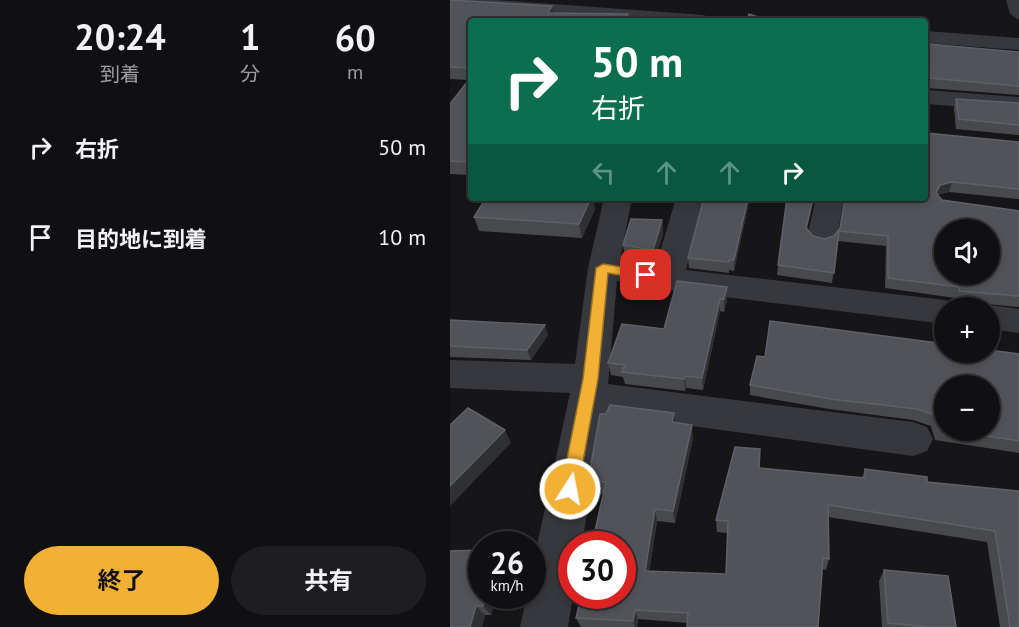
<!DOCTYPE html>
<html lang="ja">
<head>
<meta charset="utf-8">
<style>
	body { margin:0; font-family:"PT Sans","Noto Sans JP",sans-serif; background:#1e1e20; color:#f1f3f6; height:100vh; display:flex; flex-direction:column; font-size:22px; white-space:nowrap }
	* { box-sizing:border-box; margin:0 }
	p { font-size:20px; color:#9c9d9f }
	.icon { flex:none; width:33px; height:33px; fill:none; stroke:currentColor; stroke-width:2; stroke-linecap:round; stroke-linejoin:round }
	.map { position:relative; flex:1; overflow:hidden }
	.details { display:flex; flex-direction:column; background:#101012; width:450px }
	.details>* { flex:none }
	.guide { position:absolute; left:18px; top:18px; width:460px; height:183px; border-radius:6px; box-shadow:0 3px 9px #0003,0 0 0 2px #303032; background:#0b6e4f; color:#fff; overflow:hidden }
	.fabs { position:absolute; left:484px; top:219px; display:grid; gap:12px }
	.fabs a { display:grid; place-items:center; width:66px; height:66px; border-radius:50%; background:#101012; box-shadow:0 3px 9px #0003,0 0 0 2px #303032; font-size:30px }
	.speed { position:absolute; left:18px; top:531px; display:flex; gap:12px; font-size:30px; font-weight:700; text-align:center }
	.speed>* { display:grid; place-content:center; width:78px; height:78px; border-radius:50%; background:#101012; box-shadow:0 3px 9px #0003,0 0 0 2px #303032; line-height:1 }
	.speed small { font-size:15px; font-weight:400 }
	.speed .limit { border:9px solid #d22; background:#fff; color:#111 }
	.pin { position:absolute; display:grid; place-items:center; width:51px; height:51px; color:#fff; margin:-26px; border-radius:12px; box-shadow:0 3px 9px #0006 }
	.me { position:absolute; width:66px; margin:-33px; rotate:11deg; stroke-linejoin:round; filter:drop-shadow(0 0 4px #0008) }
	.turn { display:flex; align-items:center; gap:21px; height:126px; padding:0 24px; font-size:27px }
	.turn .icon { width:78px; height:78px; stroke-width:2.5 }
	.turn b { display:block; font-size:42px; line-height:51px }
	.lanes { display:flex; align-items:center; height:57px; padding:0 24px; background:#0003; justify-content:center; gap:30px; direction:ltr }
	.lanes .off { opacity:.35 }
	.eta { display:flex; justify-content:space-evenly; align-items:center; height:102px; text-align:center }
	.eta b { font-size:36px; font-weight:700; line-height:42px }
	.cta { display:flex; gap:12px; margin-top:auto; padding:12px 24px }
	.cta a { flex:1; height:69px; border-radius:36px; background:#f2b134; color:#111; font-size:24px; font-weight:700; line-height:69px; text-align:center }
	.cta a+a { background:#1e1e20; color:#f1f3f6 }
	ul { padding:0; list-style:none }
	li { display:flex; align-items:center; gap:18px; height:90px; padding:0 24px }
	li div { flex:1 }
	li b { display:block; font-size:22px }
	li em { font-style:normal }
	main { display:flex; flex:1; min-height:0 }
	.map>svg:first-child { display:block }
</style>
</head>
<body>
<main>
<section class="details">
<div class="eta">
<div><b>20:24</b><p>到着</p></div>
<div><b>1</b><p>分</p></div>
<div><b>60</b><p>m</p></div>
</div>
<ul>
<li><svg class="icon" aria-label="right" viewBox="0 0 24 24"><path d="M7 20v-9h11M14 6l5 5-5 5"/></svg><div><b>右折</b></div><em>50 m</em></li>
<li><svg class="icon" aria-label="arrive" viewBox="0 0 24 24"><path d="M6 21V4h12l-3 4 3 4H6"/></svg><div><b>目的地に到着</b></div><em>10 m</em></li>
</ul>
<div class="cta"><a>終了</a><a>共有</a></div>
</section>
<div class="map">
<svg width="569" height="627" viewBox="0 0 569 627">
	<rect width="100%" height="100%" fill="#161618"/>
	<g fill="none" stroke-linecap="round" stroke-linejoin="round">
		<!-- minor -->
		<g fill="#37383d" fill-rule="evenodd">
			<polygon points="0,0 46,0 254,15 263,21 180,21 0,7"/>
			<polygon points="556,0 569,0 569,20 560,14"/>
			<polygon points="476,31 569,38 569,50 476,43"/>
			<polygon points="476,90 569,97 569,111 476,104"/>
			<polygon points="154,198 182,198 170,260 206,266 226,198 254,198 236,270 495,300 507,304 509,308 495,308 495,324 218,290 167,281 158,384 463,422 477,427 483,439 477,451 463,456 153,414 132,544 122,544 123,596 118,627 70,627 77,596 82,596 82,568 120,393 0,388 0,360 125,364 138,268"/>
			<polygon points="366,198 394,198 387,237 382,244 372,247 362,244 357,237"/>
			<polygon points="540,305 569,309 569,333 540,329 540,308 531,308"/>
		</g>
	</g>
	<!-- wall -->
	<g fill="#47494d">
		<polygon points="0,0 104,13 178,14 179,21 21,21 21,175 0,174 0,104 19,80 0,79"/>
		<polygon points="478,44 569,52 569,95 478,88 476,53"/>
		<polygon points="506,99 569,103 569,135 506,129 504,108"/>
		<polygon points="569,142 569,199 499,192 487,195 492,200 569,211 569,307 505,301 505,298 435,288 436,246 388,241 382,283 327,275 337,198 364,198 357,229 363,236 374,239 384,236 390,228"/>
		<polygon points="36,198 142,198 145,209 132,238 29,231 24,217"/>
		<polygon points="300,198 284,271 279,270 279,273 239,268 238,258"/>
		<polygon points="212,220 213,234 204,263 175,259 173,245"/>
		<polygon points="277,287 277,300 274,312 270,311 253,390 236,388 235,391 175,384 173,377 161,375 158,363 214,329"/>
		<polygon points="0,320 98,335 81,360 0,357"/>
		<polygon points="569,354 569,453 485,440 481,426 463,420 379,409 300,395 300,385 315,357"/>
		<polygon points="224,413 225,423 243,438 225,523 207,521 199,571 276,574 278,533 267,532 266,520 309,468 412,478 415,469 477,482 569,491 569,627 550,627 537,542 378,517 379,559 376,570 372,569 238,623 188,619 187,627 131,627 126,618 153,494 142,493 138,481"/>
		<polygon points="434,570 506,627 432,627 429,581"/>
		<polygon points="32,596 46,596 41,615 35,615 32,627 0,627"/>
	</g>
	<!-- shaded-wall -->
	<g fill="#2f3033">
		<polygon points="102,6 104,17 98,13"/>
		<polygon points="502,182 499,192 487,195 486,193 490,185"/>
		<polygon points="141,198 142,198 145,209 132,238 129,224"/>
		<polygon points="298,198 300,198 284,271 284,260"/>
		<polygon points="363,198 364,198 355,238 356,228"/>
		<polygon points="212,220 213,234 204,263 203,250"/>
		<polygon points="277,287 277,300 274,312 274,299"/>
		<polygon points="270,299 270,311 253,390 252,378"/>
		<polygon points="95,325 98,335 81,360 77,350"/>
		<polygon points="235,376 236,388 235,391 234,379"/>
		<polygon points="224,413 226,426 222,422"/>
		<polygon points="242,425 243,438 225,523 223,511"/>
		<polygon points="55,430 61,443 0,506 0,486"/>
		<polygon points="205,509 207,521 198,581 195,571"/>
		<polygon points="35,596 46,596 41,615 33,606"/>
		<polygon points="26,606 35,615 32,627 20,627"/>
		<polygon points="185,610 188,619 187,627 185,627 183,621"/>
	</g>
	<!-- building -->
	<g fill="#525359" stroke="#5f6168" stroke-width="1.5" fill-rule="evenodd">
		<polygon points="0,0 102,6 98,13 178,14 175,21 21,21 21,68 0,67"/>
		<polygon points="299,14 317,20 317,21 297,21"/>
		<polygon points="478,44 569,52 569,86 480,78"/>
		<polygon points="21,77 21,162 0,161 0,104"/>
		<polygon points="506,99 569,103 569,125 509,119"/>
		<path d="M476,133L569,142V189L502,182L490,185L486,193L492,200L569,211V296L509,291V287L438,278V236L389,231L384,273L328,265L337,198H363L356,228L363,236L374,239L384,236L390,228L395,198H476ZM495,230H540V274H495Z"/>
		<polygon points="36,198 141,198 129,224 24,217"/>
		<polygon points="254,198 298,198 284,260 279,260 279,262 238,258"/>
		<polygon points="181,219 212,220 203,250 173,245"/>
		<polygon points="227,281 277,287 274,299 270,299 252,378 235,376 234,379 172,372 175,365 158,363 172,324 214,329"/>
		<polygon points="0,320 95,325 77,350 0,346"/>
		<polygon points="320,321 495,344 495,352 540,352 540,350 569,354 569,441 497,430 540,430 540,386 495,386 495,430 489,429 485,415 467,409 381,399 300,385 307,356 315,357"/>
		<polygon points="160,405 224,413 222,422 242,425 223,511 205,509 195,571 276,574 278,521 266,520 285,447 310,449 309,468 415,478 415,469 477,477 477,482 569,491 569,627 560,627 545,531 378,505 379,559 373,558 368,627 237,627 238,613 185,610 183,621 126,618 131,596 172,596 172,544 142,544 156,482 138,481 150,414 156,414"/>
		<polygon points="18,408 55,430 0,486 0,425"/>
		<polygon points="32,550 32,596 35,596 33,606 26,606 20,627 0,627 0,551"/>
		<polygon points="434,570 498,576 506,627 480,627 438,623"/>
	</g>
	<!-- route -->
	<polygon fill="#f2b134" stroke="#9d7322" stroke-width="1.5" points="153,264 196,271 202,275 196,280 158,273 148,379 128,489 126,495 120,497 114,495 111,489 133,379 146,268"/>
</svg>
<div class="fabs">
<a><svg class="icon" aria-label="sound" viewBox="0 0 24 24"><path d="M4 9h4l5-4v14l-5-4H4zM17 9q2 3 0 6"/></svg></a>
<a>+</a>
<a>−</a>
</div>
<div class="speed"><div>26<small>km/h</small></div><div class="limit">30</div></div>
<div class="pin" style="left:196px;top:275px;background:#d93025"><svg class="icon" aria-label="arrive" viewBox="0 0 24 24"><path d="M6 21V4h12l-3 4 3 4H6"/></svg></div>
<svg class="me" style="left:120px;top:489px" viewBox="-20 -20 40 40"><circle r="17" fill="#f2b134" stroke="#fff" stroke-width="3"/><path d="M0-11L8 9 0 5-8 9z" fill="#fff"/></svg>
<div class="guide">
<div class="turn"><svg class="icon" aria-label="right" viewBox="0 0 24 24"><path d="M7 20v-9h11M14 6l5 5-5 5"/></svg><div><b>50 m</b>右折</div></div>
<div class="lanes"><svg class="icon off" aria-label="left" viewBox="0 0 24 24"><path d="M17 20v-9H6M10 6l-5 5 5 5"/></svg><svg class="icon off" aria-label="ahead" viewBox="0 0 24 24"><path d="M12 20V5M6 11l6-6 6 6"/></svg><svg class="icon off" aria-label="ahead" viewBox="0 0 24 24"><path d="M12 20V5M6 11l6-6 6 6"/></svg><svg class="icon" aria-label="right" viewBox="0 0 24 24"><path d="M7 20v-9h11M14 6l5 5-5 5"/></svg></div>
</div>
</div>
</main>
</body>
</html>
